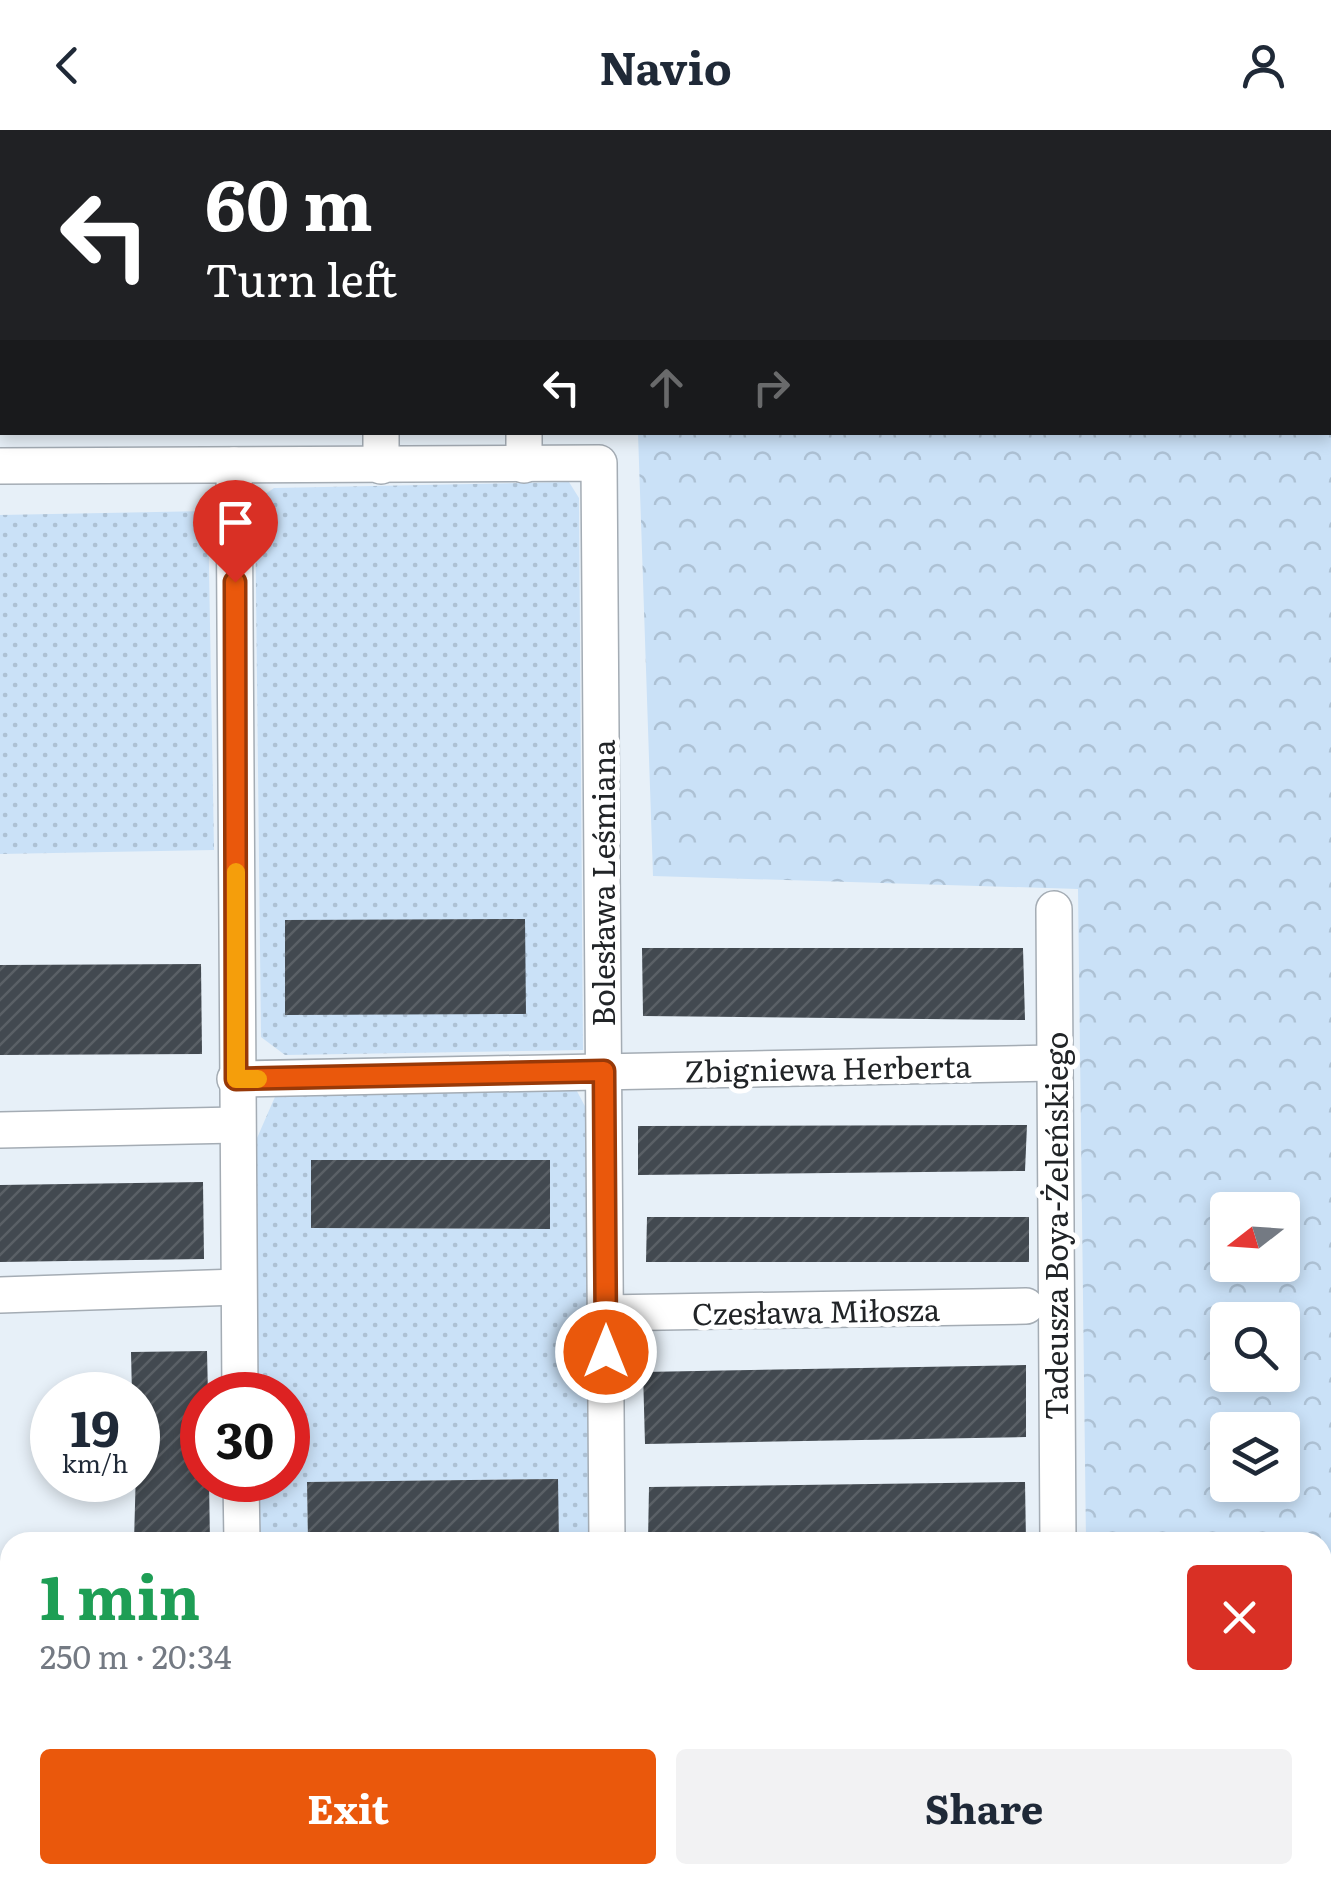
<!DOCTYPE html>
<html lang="en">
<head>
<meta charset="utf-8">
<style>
	body { margin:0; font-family:Literata,serif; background:#f2f2f3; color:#1f2937; height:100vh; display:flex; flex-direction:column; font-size:38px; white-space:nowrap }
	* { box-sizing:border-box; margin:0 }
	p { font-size:32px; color:#747a83 }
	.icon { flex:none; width:55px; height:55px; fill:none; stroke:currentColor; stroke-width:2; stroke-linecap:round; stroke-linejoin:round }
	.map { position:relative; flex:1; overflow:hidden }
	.drawer { position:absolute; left:0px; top:1402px; width:1332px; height:352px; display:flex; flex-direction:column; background:#fff; border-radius:30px 30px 0 0; box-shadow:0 5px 15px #0003 }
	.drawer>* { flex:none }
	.banner { position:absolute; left:0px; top:0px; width:1332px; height:305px; box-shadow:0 5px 15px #0003; background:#202124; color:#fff; overflow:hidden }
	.needle { width:65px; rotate:253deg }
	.controls { position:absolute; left:1210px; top:1062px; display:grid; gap:20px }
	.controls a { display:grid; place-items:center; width:90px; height:90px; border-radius:10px; background:#fff; box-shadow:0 5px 15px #0003; font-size:50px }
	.speed { position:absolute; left:30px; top:1242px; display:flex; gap:20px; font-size:50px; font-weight:700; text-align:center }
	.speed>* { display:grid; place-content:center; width:130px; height:130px; border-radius:50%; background:#fff; box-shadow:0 5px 15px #0003; line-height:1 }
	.speed small { font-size:25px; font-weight:400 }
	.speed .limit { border:15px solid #d22; background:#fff; color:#111 }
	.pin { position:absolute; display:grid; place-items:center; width:85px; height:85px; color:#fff; margin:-102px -42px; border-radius:50% 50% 50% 0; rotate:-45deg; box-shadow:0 0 10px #0007 }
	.pin .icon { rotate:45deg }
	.me { position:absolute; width:110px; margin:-55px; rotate:0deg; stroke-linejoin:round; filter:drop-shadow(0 0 8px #0008) }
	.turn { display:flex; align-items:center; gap:35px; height:210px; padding:0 40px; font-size:45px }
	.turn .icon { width:130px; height:130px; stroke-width:2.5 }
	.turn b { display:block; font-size:70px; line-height:85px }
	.lanes { display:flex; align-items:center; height:95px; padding:0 40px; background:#0003; justify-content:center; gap:50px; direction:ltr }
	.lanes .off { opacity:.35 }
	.round { display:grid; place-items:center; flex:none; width:105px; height:105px; border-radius:10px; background:#f2f2f3 }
	.overview { display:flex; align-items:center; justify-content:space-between; height:170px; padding:0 40px }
	h1 { font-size:60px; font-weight:700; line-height:75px; color:#1e9e55 }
	.cta { display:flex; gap:20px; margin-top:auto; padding:20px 40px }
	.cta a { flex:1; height:115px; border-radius:10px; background:#ea580c; color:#fff; font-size:40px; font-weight:700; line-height:115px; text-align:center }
	.cta a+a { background:#f2f2f3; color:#1f2937 }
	header { display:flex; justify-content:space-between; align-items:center; height:130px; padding:0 40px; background:#fff; font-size:45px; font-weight:700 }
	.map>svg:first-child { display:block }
</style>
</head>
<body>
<header><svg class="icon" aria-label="back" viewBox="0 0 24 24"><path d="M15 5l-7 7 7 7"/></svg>Navio<svg class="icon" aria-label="person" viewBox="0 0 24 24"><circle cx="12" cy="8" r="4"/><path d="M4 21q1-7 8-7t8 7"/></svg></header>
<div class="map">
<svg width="1331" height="1754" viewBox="0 0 1331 1754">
	<defs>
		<pattern id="grass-dots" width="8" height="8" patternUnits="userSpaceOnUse" patternTransform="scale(2.5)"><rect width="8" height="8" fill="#cae1f7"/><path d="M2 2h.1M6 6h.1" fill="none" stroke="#adc1d4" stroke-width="1.8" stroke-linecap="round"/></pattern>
		<pattern id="forest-crowns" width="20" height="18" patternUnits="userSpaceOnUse" patternTransform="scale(2.5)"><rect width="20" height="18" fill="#cae1f7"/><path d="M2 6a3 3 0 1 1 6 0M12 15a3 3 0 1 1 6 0" fill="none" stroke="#adc1d4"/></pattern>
		<pattern id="building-hatch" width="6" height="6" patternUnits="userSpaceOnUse" patternTransform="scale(2.5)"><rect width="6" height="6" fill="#424950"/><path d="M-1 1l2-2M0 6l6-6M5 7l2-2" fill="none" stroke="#5a6066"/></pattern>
	</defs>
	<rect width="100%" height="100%" fill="#e7f0f8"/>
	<!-- grass -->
	<g fill="url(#grass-dots)" fill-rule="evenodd">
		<polygon points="569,352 579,368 583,920 285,925 261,907 255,371 274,358"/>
		<polygon points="208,381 214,720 0,724 0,385"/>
		<path d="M570,948L588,982L595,1412H559L557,1349L307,1352L308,1412H257V1350H288V1265H256L254,1015L281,953ZM311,1030H549V1099L312,1098Z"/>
	</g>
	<!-- forest -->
	<g fill="url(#forest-crowns)" fill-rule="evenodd">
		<path d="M628,0H1331V1696L1323,1734L1322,1412H1086L1078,759L653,746L638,303L1330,302V2ZM1228,1080H1282V1135H1228ZM1228,1190H1282V1245H1228ZM1228,1300H1282V1355H1228Z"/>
		<polygon points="1089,1745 1320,1745 1318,1754 1089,1754"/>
	</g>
	<!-- building -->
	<g fill="url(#building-hatch)">
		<polygon points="525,789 526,884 285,885 285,790"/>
		<polygon points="642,818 1023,818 1025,890 643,886"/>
		<polygon points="201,834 202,924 0,925 0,835"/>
		<polygon points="1027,995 1025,1041 638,1045 638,996"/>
		<polygon points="311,1030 550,1030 550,1099 311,1098"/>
		<polygon points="203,1052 204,1129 0,1132 0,1055"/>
		<polygon points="647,1087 1029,1087 1029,1132 646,1132"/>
		<polygon points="207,1221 208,1265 202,1265 202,1350 209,1350 210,1412 134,1412 138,1265 132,1265 131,1222"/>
		<polygon points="1026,1235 1026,1307 645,1314 643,1242"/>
		<polygon points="558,1349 559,1412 308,1412 307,1352"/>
		<polygon points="1025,1352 1026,1412 648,1412 649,1357"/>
		<polygon points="0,1508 10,1508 10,1579 0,1578"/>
		<rect x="288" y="1745" width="281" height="9"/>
	</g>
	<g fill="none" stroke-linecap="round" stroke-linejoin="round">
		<!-- minor casing -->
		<g stroke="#a4acb4" stroke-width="38">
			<g id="minor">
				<polyline points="376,0 376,2"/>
				<polyline points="517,0 517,2"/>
				<polyline points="0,150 2,149"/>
				<polyline points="381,302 381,336"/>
				<polyline points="524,302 524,335"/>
				<polyline points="234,335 240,1265"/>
				<polyline points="0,336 599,333 607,1412"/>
				<polyline points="1054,779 1058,1412"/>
				<polyline points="235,949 1053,933"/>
				<polyline points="0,1000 236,995"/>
				<polyline points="0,1165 238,1157"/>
				<polyline points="605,1183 1026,1176"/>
				<polyline points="241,1350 242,1412"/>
				<polyline points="0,1477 10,1477"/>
				<polyline points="0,1694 10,1700"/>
				<polyline points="79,1745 93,1754"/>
				<polyline points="610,1745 610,1754"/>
				<polyline points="216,1754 221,1745"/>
				<polyline points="1059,1754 1059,1745"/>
			</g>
		</g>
		<!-- path -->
		<g stroke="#92989e" stroke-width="5" stroke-dasharray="8 8" stroke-linecap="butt">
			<polyline points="1322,1540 1331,1542"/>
			<polyline points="0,1647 10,1654"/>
			<polyline points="147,1745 161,1754"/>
		</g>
		<!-- minor -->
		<use href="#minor" stroke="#fff" stroke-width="35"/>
	</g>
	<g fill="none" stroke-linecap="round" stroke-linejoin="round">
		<!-- route casing -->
		<g stroke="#983908" stroke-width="25">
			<polyline id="route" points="235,452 236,949 604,941 606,1222"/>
		</g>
		<!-- route -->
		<use href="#route" stroke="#ea580c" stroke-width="18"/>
		<!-- slow -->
		<polyline stroke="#f59e0b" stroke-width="18" points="236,742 236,949 258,949"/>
	</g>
	<g text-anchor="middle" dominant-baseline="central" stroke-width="10" stroke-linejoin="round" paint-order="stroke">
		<!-- street labels -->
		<g font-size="30" fill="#212427" stroke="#fff">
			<text transform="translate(602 753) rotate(-90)">Bolesława Leśmiana</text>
			<text transform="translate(828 937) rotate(-1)">Zbigniewa Herberta</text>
			<text transform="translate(1055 1096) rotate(-90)">Tadeusza Boya-Żeleńskiego</text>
			<text transform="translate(816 1180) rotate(-1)">Czesława Miłosza</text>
		</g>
	</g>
</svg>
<div class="controls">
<a><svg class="needle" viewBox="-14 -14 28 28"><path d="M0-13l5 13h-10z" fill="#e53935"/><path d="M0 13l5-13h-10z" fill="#747a83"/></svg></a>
<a><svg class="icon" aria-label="search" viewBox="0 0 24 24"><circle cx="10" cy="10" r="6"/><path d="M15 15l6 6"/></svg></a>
<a><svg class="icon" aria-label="layers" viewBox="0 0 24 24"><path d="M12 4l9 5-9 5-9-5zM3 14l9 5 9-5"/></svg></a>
</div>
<div class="speed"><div>19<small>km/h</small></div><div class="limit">30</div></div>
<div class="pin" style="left:235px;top:452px;background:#d93025"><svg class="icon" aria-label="arrive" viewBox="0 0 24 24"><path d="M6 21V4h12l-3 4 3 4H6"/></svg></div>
<svg class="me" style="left:606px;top:1222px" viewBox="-20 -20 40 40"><circle r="17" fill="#ea580c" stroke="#fff" stroke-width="3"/><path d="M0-11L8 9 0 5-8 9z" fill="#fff"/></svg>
<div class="banner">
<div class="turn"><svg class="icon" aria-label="left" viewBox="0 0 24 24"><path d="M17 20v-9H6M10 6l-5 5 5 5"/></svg><div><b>60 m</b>Turn left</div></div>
<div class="lanes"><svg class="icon" aria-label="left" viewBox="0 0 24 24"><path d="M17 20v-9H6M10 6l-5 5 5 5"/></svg><svg class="icon off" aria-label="ahead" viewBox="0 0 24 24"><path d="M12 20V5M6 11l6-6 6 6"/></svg><svg class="icon off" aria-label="right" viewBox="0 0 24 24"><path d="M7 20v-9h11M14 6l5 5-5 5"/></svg></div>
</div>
<section class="drawer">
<div class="overview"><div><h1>1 min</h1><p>250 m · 20:34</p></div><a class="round" style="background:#d93025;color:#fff"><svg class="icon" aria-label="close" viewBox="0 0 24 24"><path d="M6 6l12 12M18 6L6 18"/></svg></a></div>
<div class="cta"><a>Exit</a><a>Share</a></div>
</section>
</div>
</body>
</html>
